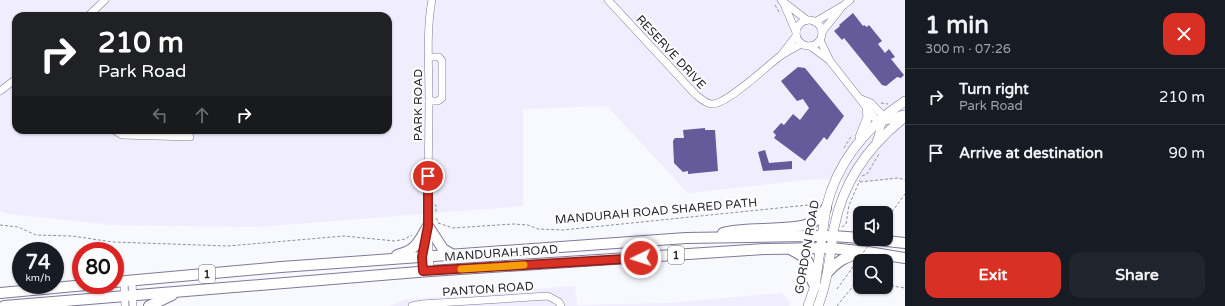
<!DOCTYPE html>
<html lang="en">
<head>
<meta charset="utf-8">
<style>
	body { margin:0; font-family:"Varela Round",sans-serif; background:#20242c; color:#f1f3f6; height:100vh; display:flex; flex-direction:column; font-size:15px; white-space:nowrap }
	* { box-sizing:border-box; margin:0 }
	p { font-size:13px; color:#9ea1a6 }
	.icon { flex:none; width:22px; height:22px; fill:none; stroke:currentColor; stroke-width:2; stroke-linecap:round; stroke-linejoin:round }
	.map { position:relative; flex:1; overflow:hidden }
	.details { display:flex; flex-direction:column; background:#171b24; width:320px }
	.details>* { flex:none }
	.guide { position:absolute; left:12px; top:12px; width:380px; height:122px; border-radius:12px; box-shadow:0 1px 3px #0004; background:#202124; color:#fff; overflow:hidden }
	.tools { position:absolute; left:853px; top:206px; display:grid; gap:8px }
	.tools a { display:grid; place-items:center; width:40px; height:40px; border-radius:8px; background:#171b24; box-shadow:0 1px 3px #0004; font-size:20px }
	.speed { position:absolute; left:12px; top:242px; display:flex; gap:8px; font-size:20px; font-weight:700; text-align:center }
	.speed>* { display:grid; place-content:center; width:52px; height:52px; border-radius:50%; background:#171b24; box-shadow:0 1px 3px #0004; line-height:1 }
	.speed small { font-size:10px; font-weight:400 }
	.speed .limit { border:6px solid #d22; background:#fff; color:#111 }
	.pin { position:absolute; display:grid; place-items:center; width:34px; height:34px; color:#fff; margin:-17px; border:2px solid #fff; border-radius:50%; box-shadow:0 1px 4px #0007 }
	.me { position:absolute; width:44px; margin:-22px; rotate:266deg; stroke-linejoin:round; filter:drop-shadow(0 0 3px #0008) }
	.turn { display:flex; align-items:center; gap:14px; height:84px; padding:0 20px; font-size:18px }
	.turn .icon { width:52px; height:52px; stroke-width:2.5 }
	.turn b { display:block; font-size:28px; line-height:34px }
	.lanes { display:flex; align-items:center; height:38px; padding:0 20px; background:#0003; justify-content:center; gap:20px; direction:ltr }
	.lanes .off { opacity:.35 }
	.round { display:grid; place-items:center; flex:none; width:42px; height:42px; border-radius:12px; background:#20242c }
	.overview { display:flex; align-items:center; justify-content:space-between; height:68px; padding:0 20px }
	h1 { font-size:24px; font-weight:800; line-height:30px }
	.cta { display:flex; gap:8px; margin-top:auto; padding:8px 20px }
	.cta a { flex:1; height:46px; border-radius:12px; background:#d93025; color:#fff; font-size:16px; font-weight:800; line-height:46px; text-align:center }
	.cta a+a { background:#20242c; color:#f1f3f6 }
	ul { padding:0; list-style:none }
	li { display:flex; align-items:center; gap:12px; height:56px; padding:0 20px; border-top:1px solid #363941 }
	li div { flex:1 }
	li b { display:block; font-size:15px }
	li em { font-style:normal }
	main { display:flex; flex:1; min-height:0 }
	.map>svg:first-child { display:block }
</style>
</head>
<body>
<main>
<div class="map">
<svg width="905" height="306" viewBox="0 0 905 306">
	<rect width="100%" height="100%" fill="#f8f8ff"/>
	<!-- built -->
	<g fill="#efedfe" fill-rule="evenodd">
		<path d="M0,0H905V178L867,182L815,179L688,193L607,106L523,109V206L257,227L114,225L8,214L0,211ZM16,16H388V130H16Z"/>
		<polygon points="575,286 577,305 668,303 782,293 790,302 789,306 391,306 403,300"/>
	</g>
	<!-- building -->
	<g fill="#665b9a">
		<polygon points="853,13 863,26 864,25 867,27 869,25 882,41 878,44 885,53 889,49 895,57 891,59 904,75 901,78 897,77 886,86 882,85 844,38 842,40 834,31 840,26 839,25"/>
		<polygon points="798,67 805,68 844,116 827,140 824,137 805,161 774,138 776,135 773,132 781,123 784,125 793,114 800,120 809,108 803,99 797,101 781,81"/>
		<polygon points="705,128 705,130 715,130 718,171 688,174 688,171 683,172 674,163 673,141 675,138 684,138 683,130"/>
		<polygon points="765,150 769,163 792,161 792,169 763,171 758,152"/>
	</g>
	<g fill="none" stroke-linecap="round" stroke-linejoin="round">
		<!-- minor casing -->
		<g stroke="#7e7a98" stroke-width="8">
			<g id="minor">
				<path d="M608,0L695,94C700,98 705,103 711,104C725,106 766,67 779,57C786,52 794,48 801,44"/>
				<polyline points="781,0 807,20"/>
				<polyline points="783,2 796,32"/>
				<polyline points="88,16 105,0"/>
				<circle cx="809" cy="33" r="13"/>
				<polyline points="815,22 844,5 850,0"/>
				<polyline points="822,32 841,8"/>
				<polyline points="820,40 830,61 878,122 890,120 900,115 905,114"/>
				<polyline points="810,46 829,60"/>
				<polyline points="782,54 796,36"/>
				<polyline points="429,57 439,57 442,61 442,98 438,101 429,101"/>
				<polyline points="0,91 16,79"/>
				<polyline points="861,99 871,103 884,117 876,142"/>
				<polyline points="114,130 122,135 190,137"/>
				<polyline points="423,271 422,257 425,240"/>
				<path d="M430,271C426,214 429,157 429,100C429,69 426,30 432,0"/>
				<polyline points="132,281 133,306"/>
				<polyline points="124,282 125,306"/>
				<polyline points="412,306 422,304 548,296 559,302 561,306"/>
			</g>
		</g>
		<!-- major casing -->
		<g stroke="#7e7a98" stroke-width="10">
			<g id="major">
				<polyline points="860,137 868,117 867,109"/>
				<path d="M808,306L815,286L826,208C837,163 866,127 905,101"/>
				<path d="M818,306C828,281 830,254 834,228C843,181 868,146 905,117"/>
			</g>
		</g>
		<!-- highway casing -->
		<g stroke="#7e7a98" stroke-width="12">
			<g id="highway">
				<path d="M723,233C748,225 800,234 818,219C822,216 824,212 826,208"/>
				<polyline points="869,239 905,243"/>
				<path d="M790,249C799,254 808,257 810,268C812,277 809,276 815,286"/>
				<path d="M397,255C417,250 418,242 428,226L443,249L453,255"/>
				<path d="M828,272C837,262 844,257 858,254"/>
				<polyline points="115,282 281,267 686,238 809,236 833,236 860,238"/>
				<polyline points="0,293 86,285"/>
				<polyline points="4,306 430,271 765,249 831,248 868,252 905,258"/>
				<polyline points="149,306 172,295"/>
			</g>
		</g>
		<!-- path -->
		<g stroke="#92919b" stroke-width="1" stroke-dasharray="3 2" stroke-linecap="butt">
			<polyline points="775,5 779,12"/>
			<polyline points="881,103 888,104"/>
			<polyline points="844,148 852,135"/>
			<polyline points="862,176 867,174 879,154"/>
			<polyline points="860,182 898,178 905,180"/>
			<polyline points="435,204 436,206 436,214"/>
			<polyline points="436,218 439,223"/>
			<polyline points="886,220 905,194"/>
			<polyline points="438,223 453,228 513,224 528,225 538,229 563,230 818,204"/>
			<polyline points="0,225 18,227 36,235 72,236 113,242 228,246 344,236 395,241 405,239 412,235"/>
			<polyline points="842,227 846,224 849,205 860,180"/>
			<polyline points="886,285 905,288"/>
			<polyline points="837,306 858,280 860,280"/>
		</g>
		<!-- minor -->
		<use href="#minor" stroke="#fff" stroke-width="7"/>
		<!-- major -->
		<use href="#major" stroke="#fff" stroke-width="9"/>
		<!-- highway -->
		<use href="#highway" stroke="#fff" stroke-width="10"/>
		<!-- path-bridge -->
		<polyline stroke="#92919b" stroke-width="1" stroke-dasharray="3 2" stroke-linecap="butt" points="837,289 873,239"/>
	</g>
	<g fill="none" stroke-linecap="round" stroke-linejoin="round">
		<!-- route casing -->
		<g stroke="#8d1f18" stroke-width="10">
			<polyline id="route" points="428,176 428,226 422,257 423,271 641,258"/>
		</g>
		<!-- route -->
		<use href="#route" stroke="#d93025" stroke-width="7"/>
		<!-- slow -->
		<polyline stroke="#f59e0b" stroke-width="7" points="461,269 524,265"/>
	</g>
	<g text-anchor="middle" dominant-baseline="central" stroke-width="4" stroke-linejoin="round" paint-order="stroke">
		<!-- shield labels -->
		<g fill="#fff" stroke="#696872" stroke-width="1">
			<rect x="668" y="246" width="16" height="18" rx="3"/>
			<rect x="199" y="265" width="16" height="18" rx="3"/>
		</g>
		<g font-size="11" font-weight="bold" fill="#292835">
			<text x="676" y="255">1</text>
			<text x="207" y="274">1</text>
		</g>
		<!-- street labels -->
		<g font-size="12" fill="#292835" stroke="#fff">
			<text transform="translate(671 52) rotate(47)">RESERVE DRIVE</text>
			<text transform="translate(418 105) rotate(-90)">PARK ROAD</text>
			<text transform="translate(656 211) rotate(-5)">MANDURAH ROAD SHARED PATH</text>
			<text transform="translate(807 247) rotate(-80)">GORDON ROAD</text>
			<text transform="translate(501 253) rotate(-4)">MANDURAH ROAD</text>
			<text transform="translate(488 289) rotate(-4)">PANTON ROAD</text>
		</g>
	</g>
</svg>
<div class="tools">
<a><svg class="icon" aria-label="sound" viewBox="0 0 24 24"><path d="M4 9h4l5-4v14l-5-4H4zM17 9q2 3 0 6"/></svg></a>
<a><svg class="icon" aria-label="search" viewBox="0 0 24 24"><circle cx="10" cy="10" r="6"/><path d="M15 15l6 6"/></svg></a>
</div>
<div class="speed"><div>74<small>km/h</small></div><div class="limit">80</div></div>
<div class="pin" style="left:428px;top:176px;background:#d93025"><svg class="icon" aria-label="arrive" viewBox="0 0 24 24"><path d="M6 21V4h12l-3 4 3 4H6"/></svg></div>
<svg class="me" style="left:641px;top:258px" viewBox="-20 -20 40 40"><circle r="17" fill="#d93025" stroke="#fff" stroke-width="3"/><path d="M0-11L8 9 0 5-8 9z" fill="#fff"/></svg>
<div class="guide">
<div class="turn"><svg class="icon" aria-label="right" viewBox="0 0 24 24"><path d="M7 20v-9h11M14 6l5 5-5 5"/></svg><div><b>210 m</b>Park Road</div></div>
<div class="lanes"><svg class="icon off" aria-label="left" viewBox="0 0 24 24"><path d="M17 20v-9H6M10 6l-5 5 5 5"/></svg><svg class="icon off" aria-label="ahead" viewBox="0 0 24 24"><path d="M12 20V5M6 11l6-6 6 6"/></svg><svg class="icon" aria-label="right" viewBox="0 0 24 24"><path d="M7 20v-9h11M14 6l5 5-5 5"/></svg></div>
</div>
</div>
<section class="details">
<div class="overview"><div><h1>1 min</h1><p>300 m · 07:26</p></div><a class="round" style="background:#d93025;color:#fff"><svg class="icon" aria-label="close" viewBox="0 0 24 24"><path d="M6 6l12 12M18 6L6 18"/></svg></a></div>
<ul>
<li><svg class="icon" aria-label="right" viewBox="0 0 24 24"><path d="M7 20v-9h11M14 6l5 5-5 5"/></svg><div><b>Turn right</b><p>Park Road</p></div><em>210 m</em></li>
<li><svg class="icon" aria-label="arrive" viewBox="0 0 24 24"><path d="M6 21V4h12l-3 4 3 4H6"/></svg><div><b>Arrive at destination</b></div><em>90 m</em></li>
</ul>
<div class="cta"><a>Exit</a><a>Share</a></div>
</section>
</main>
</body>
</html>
